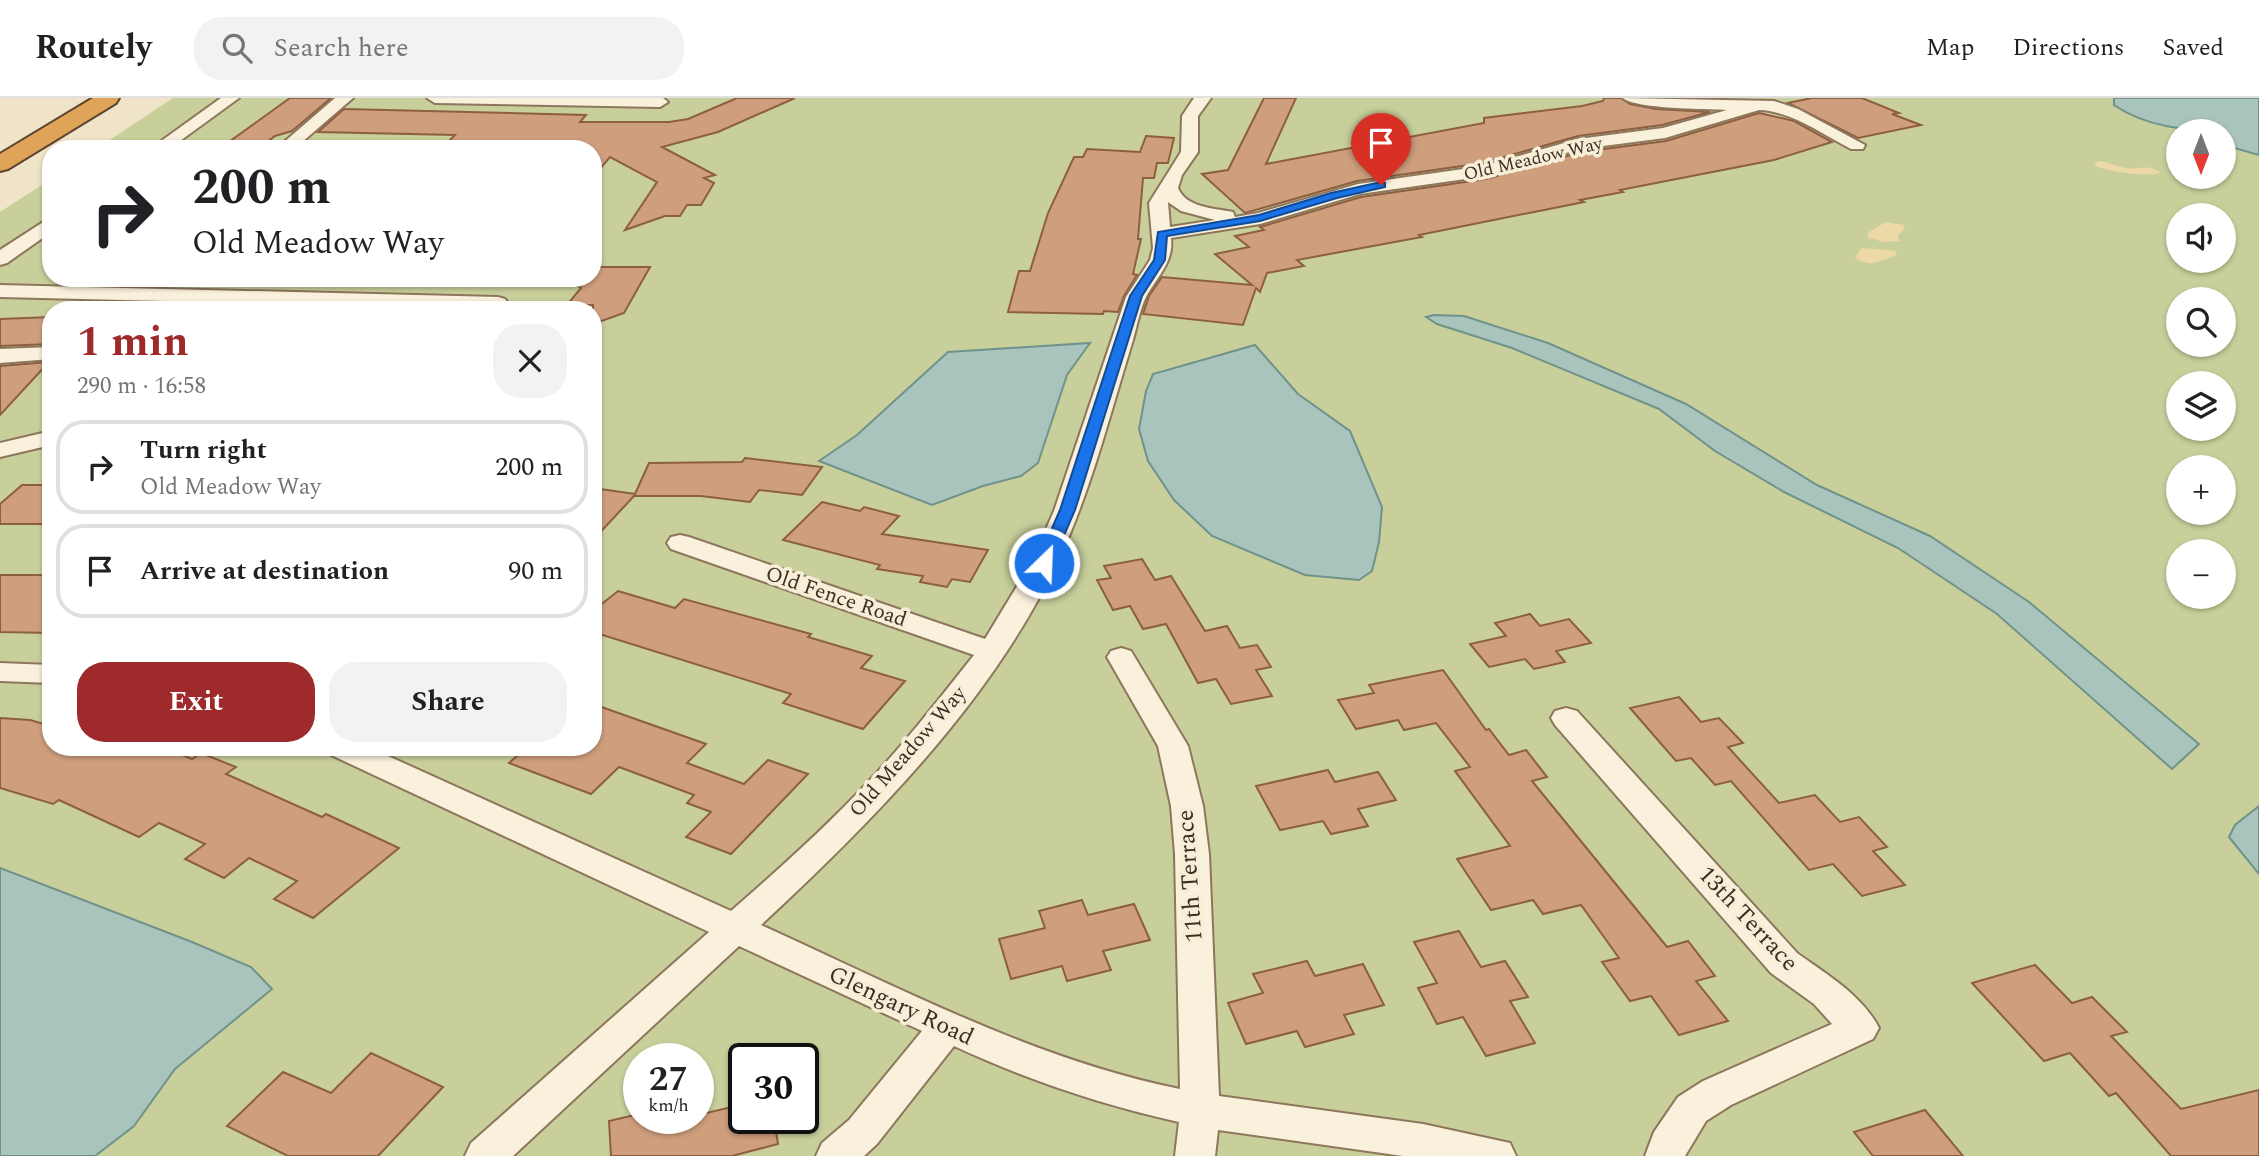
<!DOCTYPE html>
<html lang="en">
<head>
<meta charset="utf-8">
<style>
	body { margin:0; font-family:Spectral,serif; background:#f2f2f2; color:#202124; height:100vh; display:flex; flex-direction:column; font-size:26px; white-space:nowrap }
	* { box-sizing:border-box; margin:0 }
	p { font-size:23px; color:#757577 }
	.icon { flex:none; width:38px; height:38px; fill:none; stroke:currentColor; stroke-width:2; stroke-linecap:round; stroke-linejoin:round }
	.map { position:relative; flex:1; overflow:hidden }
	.side { position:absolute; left:42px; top:203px; width:560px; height:455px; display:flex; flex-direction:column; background:#fff; border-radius:28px; box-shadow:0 2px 5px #0004 }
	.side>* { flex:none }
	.guide { position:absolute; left:42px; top:42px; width:560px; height:147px; border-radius:28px; box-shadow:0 2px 5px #0004; background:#fff; color:#202124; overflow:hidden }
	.needle { width:46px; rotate:180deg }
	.tools { position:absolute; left:2166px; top:21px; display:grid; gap:14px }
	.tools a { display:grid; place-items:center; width:70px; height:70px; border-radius:50%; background:#fff; box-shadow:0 2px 5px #0004; font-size:35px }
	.speed { position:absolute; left:623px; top:945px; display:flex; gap:14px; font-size:35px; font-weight:700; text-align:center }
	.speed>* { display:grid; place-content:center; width:91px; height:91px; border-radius:50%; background:#fff; box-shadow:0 2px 5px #0004; line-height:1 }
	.speed small { font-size:18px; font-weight:400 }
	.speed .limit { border:4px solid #111; border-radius:10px; background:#fff; color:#111 }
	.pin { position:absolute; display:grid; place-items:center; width:60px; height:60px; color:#fff; margin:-72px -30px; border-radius:50% 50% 50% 0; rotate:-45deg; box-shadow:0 0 7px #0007 }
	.pin .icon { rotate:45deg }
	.me { position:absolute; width:77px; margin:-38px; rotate:24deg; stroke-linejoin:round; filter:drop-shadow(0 0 5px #0008) }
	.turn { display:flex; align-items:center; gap:24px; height:147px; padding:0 35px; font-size:32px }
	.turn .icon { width:91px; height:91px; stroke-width:2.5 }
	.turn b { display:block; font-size:49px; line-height:60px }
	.round { display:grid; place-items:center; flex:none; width:74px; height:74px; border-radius:28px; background:#f2f2f2 }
	.overview { display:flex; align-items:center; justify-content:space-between; height:119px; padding:0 35px }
	h1 { font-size:42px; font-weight:700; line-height:52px; color:#9e2a2b }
	.primary-button { display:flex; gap:14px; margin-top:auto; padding:14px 35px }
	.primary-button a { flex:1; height:80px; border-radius:28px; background:#9e2a2b; color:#fff; font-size:28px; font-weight:700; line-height:80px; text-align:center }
	.primary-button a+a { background:#f2f2f2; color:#202124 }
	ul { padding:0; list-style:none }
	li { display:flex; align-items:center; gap:21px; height:94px; margin:0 14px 10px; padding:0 21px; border:4px solid #e0e0e0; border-radius:28px }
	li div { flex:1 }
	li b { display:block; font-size:26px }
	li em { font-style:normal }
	header { display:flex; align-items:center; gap:42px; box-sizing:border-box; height:98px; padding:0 35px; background:#fff; border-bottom:2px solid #e0e0e0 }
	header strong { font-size:33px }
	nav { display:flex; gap:38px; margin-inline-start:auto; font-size:24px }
	.search { width:490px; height:63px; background:#f2f2f2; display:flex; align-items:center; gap:18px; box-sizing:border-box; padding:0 24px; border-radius:28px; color:#757577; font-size:26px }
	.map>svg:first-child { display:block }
</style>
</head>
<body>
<header>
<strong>Routely</strong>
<div class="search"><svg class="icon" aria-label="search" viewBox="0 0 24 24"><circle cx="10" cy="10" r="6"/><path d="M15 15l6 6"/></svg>Search here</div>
<nav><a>Map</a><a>Directions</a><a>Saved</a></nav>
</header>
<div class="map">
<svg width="2259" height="1058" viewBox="0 0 2259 1058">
	<rect width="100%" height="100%" fill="#f0e4c8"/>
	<!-- green -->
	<path fill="#c9cf9b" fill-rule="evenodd" d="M173,0H2259V1058H0V114L51,81V180H593V51H96ZM2179,33H2224V79H2179ZM2179,117H2224V163H2179ZM2179,201H2224V247H2179ZM51,212H593V649H51ZM2179,285H2224V331H2179ZM2179,369H2224V415H2179ZM2179,453H2224V499H2179ZM639,961H698V1020H639ZM744,961H803V1020H744Z"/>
	<!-- sand -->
	<g fill="#ecd9a5">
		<path d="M2098,63C2110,64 2117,69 2126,70C2140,72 2147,65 2161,75C2147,79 2106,74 2094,67Z"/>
		<polygon points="1886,124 1903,127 1905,130 1898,137 1899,143 1883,144 1867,139 1869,134"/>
		<path d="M1864,150L1897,153L1895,158C1878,162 1874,171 1855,160L1860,151Z"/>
	</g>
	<!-- water -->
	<g fill="#a9c4bc" stroke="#6f938a" stroke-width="2">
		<path d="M2114,0H2259V57L2224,47V33C2187,33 2146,29 2114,7Z"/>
		<polygon points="1434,217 1464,218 1548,245 1686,306 1817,387 1930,438 2029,504 2199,646 2172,671 1997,516 1898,450 1784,394 1715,353 1659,311 1512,250 1437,226 1426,219"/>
		<polygon points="1090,245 1067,277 1038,365 1021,378 983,388 932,407 819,363 857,337 948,254"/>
		<polygon points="1255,247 1298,296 1350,333 1382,409 1379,444 1372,473 1359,482 1305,477 1212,438 1174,402 1148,363 1139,331 1146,293 1153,276"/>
		<polygon points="2259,708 2259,776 2229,739 2235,727"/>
		<polygon points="0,770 192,844 251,869 272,891 175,971 134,1028 95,1058 0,1058"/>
	</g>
	<!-- building -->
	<g fill="#cf9f7d" stroke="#8d5f41" stroke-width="2">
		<polygon points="290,0 331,0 292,33 275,38 258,51 219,51"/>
		<polygon points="737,0 795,0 718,34 662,49 715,77 704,80 714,85 701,107 687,107 680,118 665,118 625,132 657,84 610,59 593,79 593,51 441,51 455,37 318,34 344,11 586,17 580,24 669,24 688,21"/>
		<polygon points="1264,0 1296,0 1266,66 1484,25 1484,20 1582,8 1603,3 1604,0 1621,0 1630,6 1656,11 1710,14 1662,27 1578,38 1483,65 1357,83 1245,115 1202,76 1228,72"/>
		<polygon points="1812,0 1862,0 1899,15 1892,16 1921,27 1858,40 1788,5"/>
		<polygon points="1759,15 1794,23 1832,44 1774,62 1620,92 1623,94 1580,102 1584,104 1419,137 1422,139 1297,162 1304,168 1267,175 1260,194 1256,190 1243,227 1143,216 1149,198 1162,179 1252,187 1215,156 1249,149 1235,138 1264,132 1260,129 1361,99 1486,81 1581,54 1666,43"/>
		<polygon points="1146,38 1174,40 1168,65 1157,65 1154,80 1143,80 1138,141 1141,141 1133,176 1137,177 1124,198 1118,214 1104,213 1103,216 1008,214 1019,173 1030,173 1048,115 1074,59 1083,59 1087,51 1140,54"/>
		<polygon points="593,169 650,169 624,215 593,226 593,207 567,207 581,190 569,182 593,180"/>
		<polygon points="51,219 51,246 0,248 0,221"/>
		<polygon points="49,264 0,317 0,268"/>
		<polygon points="745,360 822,369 802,397 759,392 750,404 701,398 634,398 593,442 593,390 635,396 649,365 742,364"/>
		<polygon points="22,387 51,387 51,426 0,426 0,406"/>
		<polygon points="822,404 860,413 864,409 899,418 882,436 988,452 970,484 952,481 947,489 920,484 923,478 877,471 880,467 783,442"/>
		<polygon points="1142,461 1155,482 1171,478 1205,533 1227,528 1240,550 1257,547 1271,569 1256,572 1272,598 1231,606 1216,581 1198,585 1166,526 1143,531 1130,508 1113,512 1097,482 1111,480 1104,468"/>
		<polygon points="0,477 51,477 51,535 0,534"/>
		<polygon points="618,493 675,510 684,501 811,536 808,539 872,558 861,570 905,583 863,631 783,605 791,596 593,534 593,513"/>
		<polygon points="1530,516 1540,528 1569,521 1591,545 1556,553 1565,564 1534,571 1525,561 1489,569 1470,546 1506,538 1495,525"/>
		<polygon points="1443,572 1486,632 1489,631 1509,657 1526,652 1547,679 1532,683 1667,849 1688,843 1715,878 1696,883 1728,923 1679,937 1651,898 1630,903 1602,864 1619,860 1581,807 1543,816 1533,802 1491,812 1457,761 1510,748 1455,673 1470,669 1436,625 1404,632 1398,622 1356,631 1338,602 1374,595 1369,587"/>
		<polygon points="1679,599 1701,624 1719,620 1743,645 1728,649 1779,705 1815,697 1840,724 1859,719 1887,749 1873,753 1905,787 1862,798 1833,766 1809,772 1731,683 1715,687 1691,660 1676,663 1630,610"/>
		<polygon points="593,606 706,646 687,665 744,686 768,662 808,676 731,756 686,739 711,714 687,705 694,697 619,669 591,696 509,665 527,649 593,649"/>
		<polygon points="0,620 30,622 51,628 51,649 164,649 192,661 201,655 236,669 226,676 322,719 326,716 399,750 313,820 274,801 297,783 249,760 224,780 185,761 205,746 159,725 139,739 59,702 53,706 0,690"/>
		<polygon points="1328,672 1335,684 1378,674 1396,702 1358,711 1368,728 1331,736 1323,723 1280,732 1256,688"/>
		<polygon points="1082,802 1088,817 1134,806 1150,842 1103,853 1111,872 1067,883 1062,868 1011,881 999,841 1045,830 1039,813"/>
		<polygon points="1459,833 1481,869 1505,863 1528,899 1510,903 1535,945 1486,958 1463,919 1437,926 1418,890 1437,885 1414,844"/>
		<polygon points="1307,863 1315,878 1363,866 1384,907 1344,917 1354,936 1305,949 1297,933 1246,946 1228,905 1263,895 1253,876"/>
		<polygon points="2035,867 2072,905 2092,899 2127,934 2111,938 2181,1011 2259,992 2259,1058 2171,1058 2116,995 2109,998 2070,955 2044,963 1972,885"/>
		<polygon points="371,955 443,989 378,1058 288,1058 227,1028 283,974 331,995"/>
		<polygon points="744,1006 744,1020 774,1020 778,1046 732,1058 611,1058 609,1023 639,1016 639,1020 698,1020 698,1017"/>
		<polygon points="1925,1012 1963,1058 1873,1058 1854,1034"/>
	</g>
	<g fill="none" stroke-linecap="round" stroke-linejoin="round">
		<!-- minor casing -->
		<g stroke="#8d765c" stroke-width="4">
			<g id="minor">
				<polygon points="221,0 239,0 169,51 150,51"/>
				<polygon points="335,0 353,0 294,51 276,51"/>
				<polygon points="427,0 663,0 668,4 660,9 435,5"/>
				<path d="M1194,0H1211L1198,18V54L1182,77L1178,90C1186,110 1214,110 1233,114L1235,119L1258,115L1358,86L1484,68L1578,41L1663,30L1727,12C1708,11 1635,11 1623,0L1774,3L1798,11L1865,47L1863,51H1851C1822,36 1791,13 1759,12L1665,40L1580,51L1486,78L1360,96L1260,126L1171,140C1174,163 1158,178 1147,197C1140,210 1137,228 1133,242C1110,316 1091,393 1058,463C992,603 873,723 761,827C898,889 1033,961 1180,991L1175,756L1171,708L1158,648L1107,559L1111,553L1121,550L1131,553L1188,648L1203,708L1209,756L1219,998L1423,1026L1510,1045L1516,1058H1403L1218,1032L1215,1058H1175L1179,1024C1102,1007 1025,981 954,948L877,1046L864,1058H816L822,1045L849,1022L922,933L739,848L513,1058H465L471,1045L709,834L329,656L325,649H368L731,813C778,772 825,730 868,684C906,644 940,600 974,557L671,451L667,445L671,439L680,437L689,439L985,541L1031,465L1054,413L1126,199L1150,162L1153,150L1149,105L1181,54L1182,18ZM1168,104L1181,113L1215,122L1170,129Z"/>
				<polygon points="51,119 51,134 7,165 0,167 0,152"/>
				<polygon points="0,187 498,199 505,201 508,205 505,209 498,211 0,199"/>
				<polygon points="51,249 51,261 0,265 0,251"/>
				<polygon points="51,333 51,347 0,359 0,345"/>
				<polygon points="0,565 51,567 51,585 0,583"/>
				<path d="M1566,610L1577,613L1797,855C1826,876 1862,897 1879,930L1873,941L1731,1007L1706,1023L1685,1058H1645L1654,1034L1678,999L1703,983L1832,926L1814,906L1771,875L1555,627L1551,620L1555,613Z"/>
			</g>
		</g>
		<!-- motorway casing -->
		<g stroke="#5b4430" stroke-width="4">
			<polygon id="motorway" points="93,0 119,0 116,5 8,71 0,73 0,56"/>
		</g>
		<!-- minor -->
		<use href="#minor" fill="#faf1dc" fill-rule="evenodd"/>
		<!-- motorway -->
		<use href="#motorway" fill="#e0a458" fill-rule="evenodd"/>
	</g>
	<!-- route -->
	<polygon fill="#1a73e8" stroke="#114b97" stroke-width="2" points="1381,84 1385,85 1385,89 1337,100 1260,123 1167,138 1165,162 1142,198 1075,412 1052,465 1050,468 1039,468 1037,465 1060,412 1130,198 1154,162 1158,134 1259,117 1331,95"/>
	<g text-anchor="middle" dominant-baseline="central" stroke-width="7" stroke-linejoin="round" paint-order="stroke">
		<!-- far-street labels -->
		<g font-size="18" fill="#3d2e20" stroke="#f7eed8">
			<text transform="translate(1533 61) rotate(-13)">Old Meadow Way</text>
		</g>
		<!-- street labels -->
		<g font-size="21" fill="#3d2e20" stroke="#f7eed8">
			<text transform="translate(836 499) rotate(19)">Old Fence Road</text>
			<text transform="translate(908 654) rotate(-49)">Old Meadow Way</text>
		</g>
		<!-- near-street labels -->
		<g font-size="24" fill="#3d2e20" stroke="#f7eed8">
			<text transform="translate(1190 778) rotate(-94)">11th Terrace</text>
			<text transform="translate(1748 821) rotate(47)">13th Terrace</text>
			<text transform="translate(901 908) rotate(25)">Glengary Road</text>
		</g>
	</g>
</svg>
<div class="tools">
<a><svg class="needle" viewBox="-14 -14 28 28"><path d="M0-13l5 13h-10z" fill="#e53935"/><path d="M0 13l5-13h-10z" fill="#757577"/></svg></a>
<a><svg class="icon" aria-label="sound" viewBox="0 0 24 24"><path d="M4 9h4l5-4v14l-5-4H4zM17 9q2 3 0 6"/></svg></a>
<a><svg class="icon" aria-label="search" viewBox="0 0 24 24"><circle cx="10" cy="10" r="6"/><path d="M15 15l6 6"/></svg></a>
<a><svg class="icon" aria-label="layers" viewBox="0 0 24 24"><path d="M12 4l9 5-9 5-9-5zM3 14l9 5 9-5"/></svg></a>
<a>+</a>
<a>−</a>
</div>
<div class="speed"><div>27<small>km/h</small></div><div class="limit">30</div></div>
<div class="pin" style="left:1381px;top:87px;background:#d93025"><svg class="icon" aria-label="arrive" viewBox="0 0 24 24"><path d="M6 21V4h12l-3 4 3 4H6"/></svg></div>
<svg class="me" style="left:1044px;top:465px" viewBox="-20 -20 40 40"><circle r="17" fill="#1a73e8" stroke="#fff" stroke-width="3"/><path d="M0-11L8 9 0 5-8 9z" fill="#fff"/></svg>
<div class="guide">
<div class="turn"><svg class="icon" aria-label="right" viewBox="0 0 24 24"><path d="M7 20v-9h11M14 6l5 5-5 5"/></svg><div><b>200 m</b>Old Meadow Way</div></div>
</div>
<section class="side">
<div class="overview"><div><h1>1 min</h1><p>290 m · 16:58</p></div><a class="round"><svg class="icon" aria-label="close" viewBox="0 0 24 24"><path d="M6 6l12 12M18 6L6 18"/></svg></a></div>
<ul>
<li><svg class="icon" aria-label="right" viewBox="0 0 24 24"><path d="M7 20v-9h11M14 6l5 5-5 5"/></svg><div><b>Turn right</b><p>Old Meadow Way</p></div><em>200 m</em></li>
<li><svg class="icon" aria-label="arrive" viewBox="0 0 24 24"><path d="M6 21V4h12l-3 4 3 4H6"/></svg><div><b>Arrive at destination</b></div><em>90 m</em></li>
</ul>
<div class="primary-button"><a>Exit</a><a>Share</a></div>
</section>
</div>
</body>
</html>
